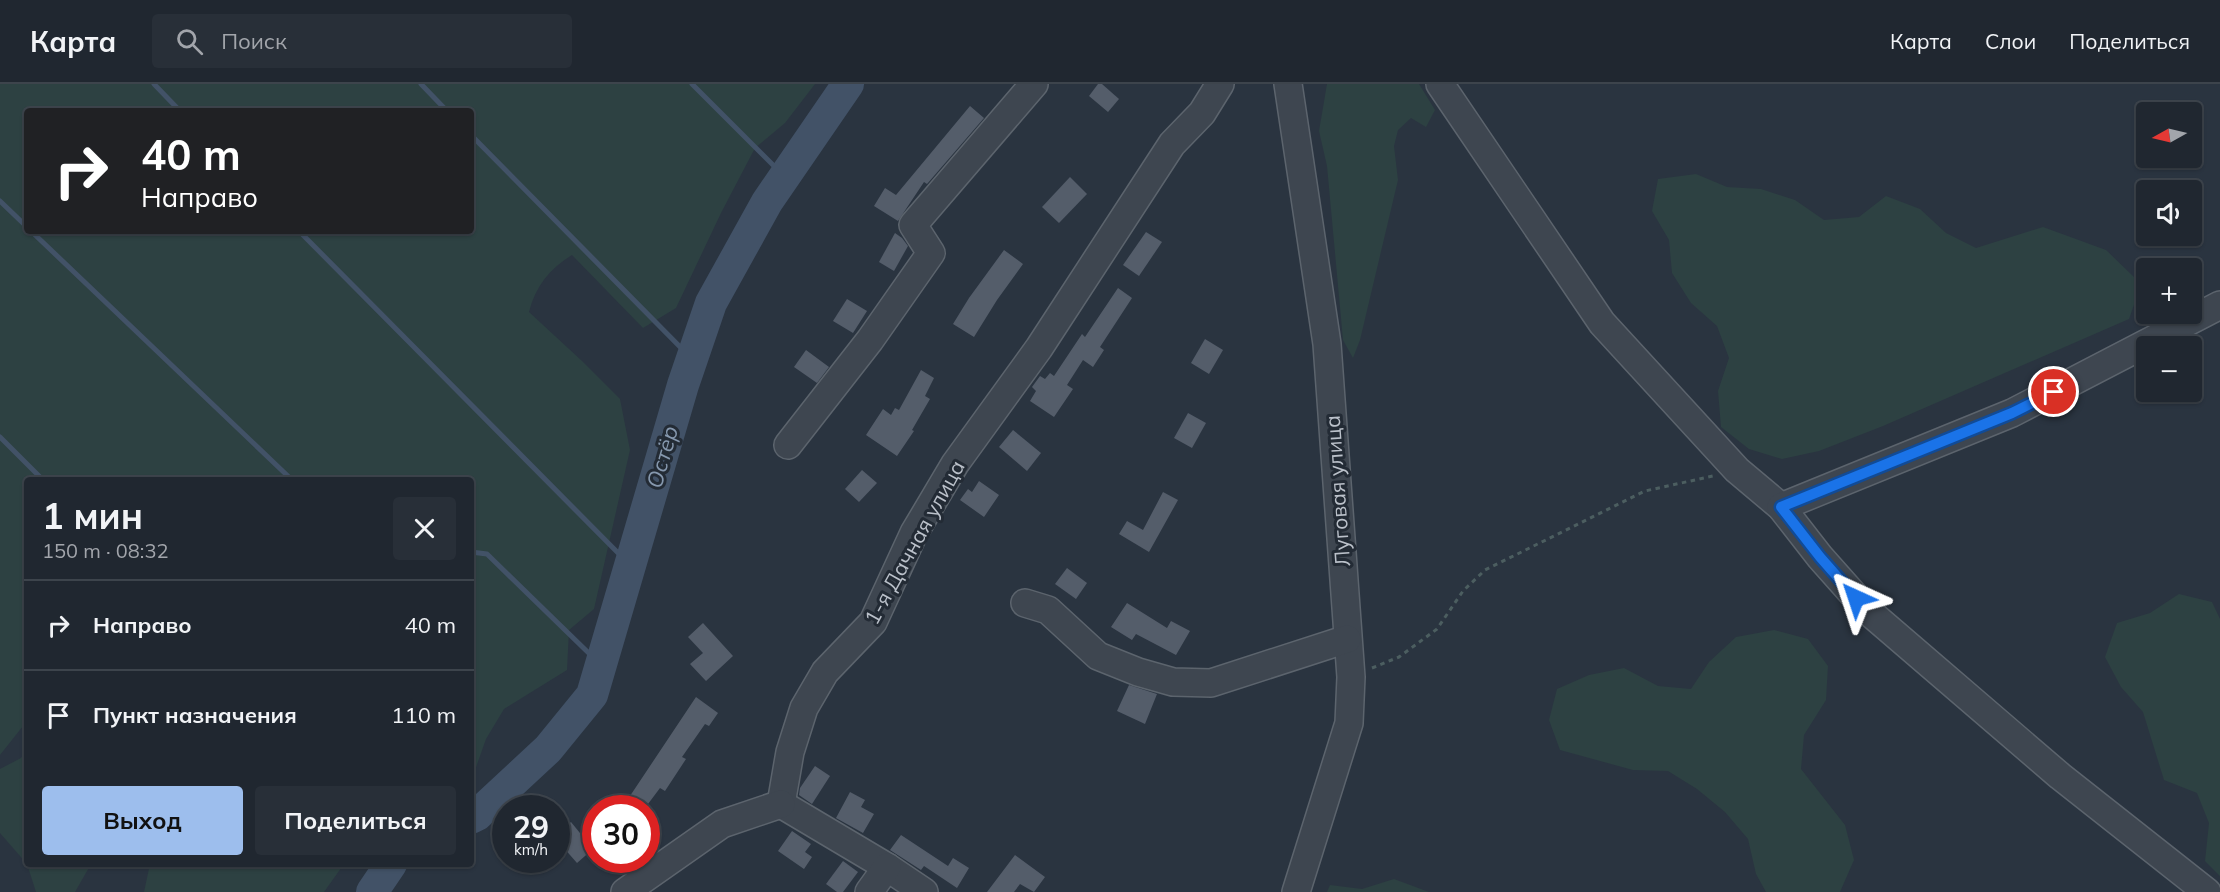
<!DOCTYPE html>
<html lang="ru">
<head>
<meta charset="utf-8">
<style>
	body { margin:0; font-family:Mulish,sans-serif; background:#282f38; color:#f1f3f6; height:100vh; display:flex; flex-direction:column; font-size:22px; white-space:nowrap }
	* { box-sizing:border-box; margin:0 }
	p { font-size:20px; color:#a2a5ab }
	.icon { flex:none; width:33px; height:33px; fill:none; stroke:currentColor; stroke-width:2; stroke-linecap:round; stroke-linejoin:round }
	.map { position:relative; flex:1; overflow:hidden }
	.details { position:absolute; left:24px; top:393px; width:450px; height:390px; display:flex; flex-direction:column; background:#202730; border-radius:6px; box-shadow:0 2px 4px #0004,0 0 0 2px #3d444c }
	.details>* { flex:none }
	.guide { position:absolute; left:24px; top:24px; width:450px; height:126px; border-radius:6px; box-shadow:0 2px 4px #0004,0 0 0 2px #3d444c; background:#202124; color:#fff; overflow:hidden }
	.needle { width:39px; rotate:262deg }
	.tools { position:absolute; left:2136px; top:18px; display:grid; gap:12px }
	.tools a { display:grid; place-items:center; width:66px; height:66px; border-radius:6px; background:#202730; box-shadow:0 2px 4px #0004,0 0 0 2px #3d444c; font-size:30px }
	.speed { position:absolute; left:492px; top:711px; display:flex; gap:12px; font-size:30px; font-weight:700; text-align:center }
	.speed>* { display:grid; place-content:center; width:78px; height:78px; border-radius:50%; background:#202730; box-shadow:0 2px 4px #0004,0 0 0 2px #3d444c; line-height:1 }
	.speed small { font-size:15px; font-weight:400 }
	.speed .limit { border:9px solid #d22; background:#fff; color:#111 }
	.pin { position:absolute; display:grid; place-items:center; width:51px; height:51px; color:#fff; margin:-26px; border:3px solid #fff; border-radius:50%; box-shadow:0 2px 6px #0007 }
	.me { position:absolute; width:66px; margin:-33px; rotate:318deg; stroke-linejoin:round; filter:drop-shadow(0 0 4px #0008) }
	.turn { display:flex; align-items:center; gap:21px; height:126px; padding:0 18px; font-size:27px }
	.turn .icon { width:78px; height:78px; stroke-width:2.5 }
	.turn b { display:block; font-size:42px; line-height:51px }
	.round { display:grid; place-items:center; flex:none; width:63px; height:63px; border-radius:6px; background:#282f38 }
	.overview { display:flex; align-items:center; justify-content:space-between; height:102px; padding:0 18px }
	h1 { font-size:36px; font-weight:700; line-height:45px }
	.cta { display:flex; gap:12px; margin-top:auto; padding:12px 18px }
	.cta a { flex:1; height:69px; border-radius:6px; background:#9dbeed; color:#111; font-size:24px; font-weight:700; line-height:69px; text-align:center }
	.cta a+a { background:#282f38; color:#f1f3f6 }
	ul { padding:0; list-style:none }
	li { display:flex; align-items:center; gap:18px; height:90px; padding:0 18px; border-top:2px solid #3d444c }
	li div { flex:1 }
	li b { display:block; font-size:22px }
	li em { font-style:normal }
	header { display:flex; align-items:center; gap:36px; box-sizing:border-box; height:84px; padding:0 30px; background:#202730; border-bottom:2px solid #3d444c }
	header strong { font-size:28px }
	nav { display:flex; gap:33px; margin-inline-start:auto; font-size:21px }
	.search { width:420px; height:54px; background:#282f38; display:flex; align-items:center; gap:15px; box-sizing:border-box; padding:0 21px; border-radius:6px; color:#a2a5ab; font-size:22px }
	.map>svg:first-child { display:block }
</style>
</head>
<body>
<header>
<strong>Карта</strong>
<div class="search"><svg class="icon" aria-label="search" viewBox="0 0 24 24"><circle cx="10" cy="10" r="6"/><path d="M15 15l6 6"/></svg>Поиск</div>
<nav><a>Карта</a><a>Слои</a><a>Поделиться</a></nav>
</header>
<div class="map">
<svg width="2220" height="808" viewBox="0 0 2220 808">
	<rect width="100%" height="100%" fill="#2a3440"/>
	<!-- green -->
	<g fill="#2d4142" fill-rule="evenodd">
		<path d="M0,0H815L785,39L755,64L721,129L676,224L643,244L572,171C550,184 535,203 529,228L582,277L620,315L630,366L594,525L569,546L567,586L504,625L486,655L474,689L471,692V396H27V637L0,671ZM27,27H471V147H27Z"/>
		<polygon points="1327,0 1419,0 1435,26 1426,43 1411,34 1398,46 1394,62 1398,96 1360,256 1353,274 1343,256 1327,82 1319,47"/>
		<polygon points="1696,90 1727,103 1761,105 1795,116 1824,136 1859,133 1886,112 1920,125 1946,149 1976,164 2043,143 2106,166 2135,194 2138,209 2129,235 1883,342 1819,367 1782,375 1749,365 1721,343 1718,307 1729,274 1717,242 1691,219 1672,189 1669,156 1652,127 1658,95"/>
		<polygon points="2179,510 2212,518 2220,535 2220,792 2205,777 2209,739 2197,709 2164,696 2143,628 2121,603 2105,573 2117,539 2150,529"/>
		<polygon points="1774,546 1808,555 1828,582 1826,616 1804,651 1801,685 1845,741 1854,776 1840,808 1766,808 1756,790 1748,755 1725,728 1697,705 1668,687 1633,686 1560,666 1549,636 1557,605 1589,591 1624,584 1658,602 1691,605 1709,578 1736,553"/>
		<polygon points="27,665 27,780 91,780 75,808 36,808 27,780 0,749 0,685 21,674"/>
		<polygon points="150,780 344,780 324,808 144,808"/>
		<polygon points="1394,795 1429,808 1327,808 1330,801 1362,805"/>
	</g>
	<g fill="none" stroke-linecap="round" stroke-linejoin="round">
		<!-- stream -->
		<g stroke="#425267" stroke-width="5">
			<polyline points="154,0 180,27"/>
			<polyline points="421,0 447,27"/>
			<polyline points="692,0 785,93"/>
			<polyline points="471,51 692,275"/>
			<polyline points="0,117 27,143"/>
			<polyline points="31,147 292,396"/>
			<polyline points="299,147 630,481"/>
			<polyline points="0,353 43,396"/>
			<polyline points="471,468 487,470 601,581"/>
		</g>
		<!-- river -->
		<g stroke="#425267" stroke-width="32">
			<polyline points="471,734 477,731 548,665 592,611 683,301 711,219 767,118 848,0"/>
			<polyline points="372,808 391,780"/>
		</g>
	</g>
	<!-- building -->
	<g fill="#545d6a">
		<polygon points="1098,0 1102,0 1119,15 1108,28 1089,12"/>
		<polygon points="970,22 984,34 927,100 924,98 898,137 874,122 885,104 896,111"/>
		<polygon points="1070,93 1087,110 1059,139 1042,123"/>
		<polygon points="1146,148 1162,158 1139,192 1123,181"/>
		<polygon points="895,149 902,154 908,162 894,187 879,178"/>
		<polygon points="1004,166 1023,180 997,216 974,253 953,240 969,214"/>
		<polygon points="1118,204 1132,214 1100,263 1104,266 1093,283 1083,276 1067,301 1073,305 1054,333 1030,317 1036,307 1032,303 1040,292 1045,295 1050,289 1054,292 1082,250 1085,253"/>
		<polygon points="847,215 867,227 853,249 833,237"/>
		<polygon points="1205,255 1223,266 1209,290 1191,279"/>
		<polygon points="806,266 829,283 817,299 794,283"/>
		<polygon points="921,286 934,294 925,312 930,315 912,346 914,347 897,372 866,351 883,325 891,331 895,324 899,326"/>
		<polygon points="1188,329 1206,339 1192,364 1174,354"/>
		<polygon points="1013,346 1041,369 1027,387 999,363"/>
		<polygon points="862,386 877,399 859,418 845,405"/>
		<polygon points="979,397 999,411 984,433 960,416 968,405 972,408"/>
		<polygon points="1163,408 1178,416 1149,468 1119,450 1127,437 1143,446"/>
		<polygon points="1067,484 1087,499 1076,515 1055,500"/>
		<polygon points="1127,519 1167,544 1171,537 1190,547 1176,571 1136,550 1132,556 1111,543"/>
		<polygon points="703,539 733,572 706,597 690,580 703,569 688,553"/>
		<polygon points="1129,601 1157,610 1145,640 1117,627"/>
		<polygon points="696,613 718,629 709,642 705,640 682,673 686,675 665,707 660,704 645,724 622,724"/>
		<polygon points="815,682 830,692 812,720 799,711 800,704"/>
		<polygon points="850,708 865,716 861,723 874,730 863,749 836,734"/>
		<polygon points="571,738 593,765 577,779 556,755 556,750"/>
		<polygon points="792,747 811,760 805,768 812,773 804,785 778,767"/>
		<polygon points="901,751 948,782 953,774 969,784 957,804 924,782 921,786 890,766"/>
		<polygon points="1015,771 1045,793 1034,808 1020,800 1014,808 987,808"/>
		<polygon points="843,777 858,788 843,808 837,808 826,800"/>
	</g>
	<g fill="none" stroke-linecap="round" stroke-linejoin="round">
		<!-- minor casing -->
		<g stroke="#5c646d" stroke-width="30">
			<g id="minor">
				<polyline points="1288,0 1327,260 1351,593 1349,639 1296,808"/>
				<polyline points="1440,0 1602,239 1737,386 1781,423 1820,473 1868,527 2060,692 2207,808"/>
				<polyline points="788,361 870,256 931,169 913,141 1034,0"/>
				<polyline points="1781,423 2012,329 2220,221"/>
				<polyline points="1025,519 1048,526 1098,572 1138,588 1173,598 1211,599 1347,555"/>
				<polyline points="781,720 790,668 804,624 825,588 873,538 914,449 955,380 1039,264 1172,60 1202,29 1220,0"/>
				<polyline points="781,720 887,783 924,808"/>
				<polyline points="625,808 722,740 781,720"/>
				<polyline points="869,808 887,783"/>
			</g>
		</g>
		<!-- path -->
		<polyline stroke="#4c5e60" stroke-width="3" stroke-dasharray="4.5 4.5" stroke-linecap="butt" points="1372,584 1399,573 1437,545 1463,507 1485,486 1645,407 1713,392"/>
		<!-- minor -->
		<use href="#minor" stroke="#3e4650" stroke-width="27"/>
	</g>
	<g fill="none" stroke-linecap="round" stroke-linejoin="round">
		<!-- route casing -->
		<g stroke="#114b97" stroke-width="15">
			<polyline id="route" points="1856,514 1820,473 1781,423 2012,329 2054,308"/>
		</g>
		<!-- route -->
		<use href="#route" stroke="#1a73e8" stroke-width="10"/>
	</g>
	<g text-anchor="middle" dominant-baseline="central" stroke-width="6" stroke-linejoin="round" paint-order="stroke">
		<!-- street labels -->
		<g font-size="21" fill="#bbc1ca" stroke="#232b35">
			<text transform="translate(1337 407) rotate(-94)">Луговая улица</text>
			<text transform="translate(914 458) rotate(-61)">1-я Дачная улица</text>
		</g>
		<!-- water labels -->
		<g font-size="22" font-style="italic" fill="#8698ae" stroke="#232b35">
			<text transform="translate(662 373) rotate(-74)">Остёр</text>
		</g>
	</g>
</svg>
<div class="tools">
<a><svg class="needle" viewBox="-14 -14 28 28"><path d="M0-13l5 13h-10z" fill="#e53935"/><path d="M0 13l5-13h-10z" fill="#a2a5ab"/></svg></a>
<a><svg class="icon" aria-label="sound" viewBox="0 0 24 24"><path d="M4 9h4l5-4v14l-5-4H4zM17 9q2 3 0 6"/></svg></a>
<a>+</a>
<a>−</a>
</div>
<div class="speed"><div>29<small>km/h</small></div><div class="limit">30</div></div>
<div class="pin" style="left:2054px;top:308px;background:#d93025"><svg class="icon" aria-label="arrive" viewBox="0 0 24 24"><path d="M6 21V4h12l-3 4 3 4H6"/></svg></div>
<svg class="me" style="left:1856px;top:514px" viewBox="-20 -20 40 40"><path d="M0-17L14 15 0 8-14 15z" fill="#1a73e8" stroke="#fff" stroke-width="4"/></svg>
<div class="guide">
<div class="turn"><svg class="icon" aria-label="right" viewBox="0 0 24 24"><path d="M7 20v-9h11M14 6l5 5-5 5"/></svg><div><b>40 m</b>Направо</div></div>
</div>
<section class="details">
<div class="overview"><div><h1>1 мин</h1><p>150 m · 08:32</p></div><a class="round"><svg class="icon" aria-label="close" viewBox="0 0 24 24"><path d="M6 6l12 12M18 6L6 18"/></svg></a></div>
<ul>
<li><svg class="icon" aria-label="right" viewBox="0 0 24 24"><path d="M7 20v-9h11M14 6l5 5-5 5"/></svg><div><b>Направо</b></div><em>40 m</em></li>
<li><svg class="icon" aria-label="arrive" viewBox="0 0 24 24"><path d="M6 21V4h12l-3 4 3 4H6"/></svg><div><b>Пункт назначения</b></div><em>110 m</em></li>
</ul>
<div class="cta"><a>Выход</a><a>Поделиться</a></div>
</section>
</div>
</body>
</html>
